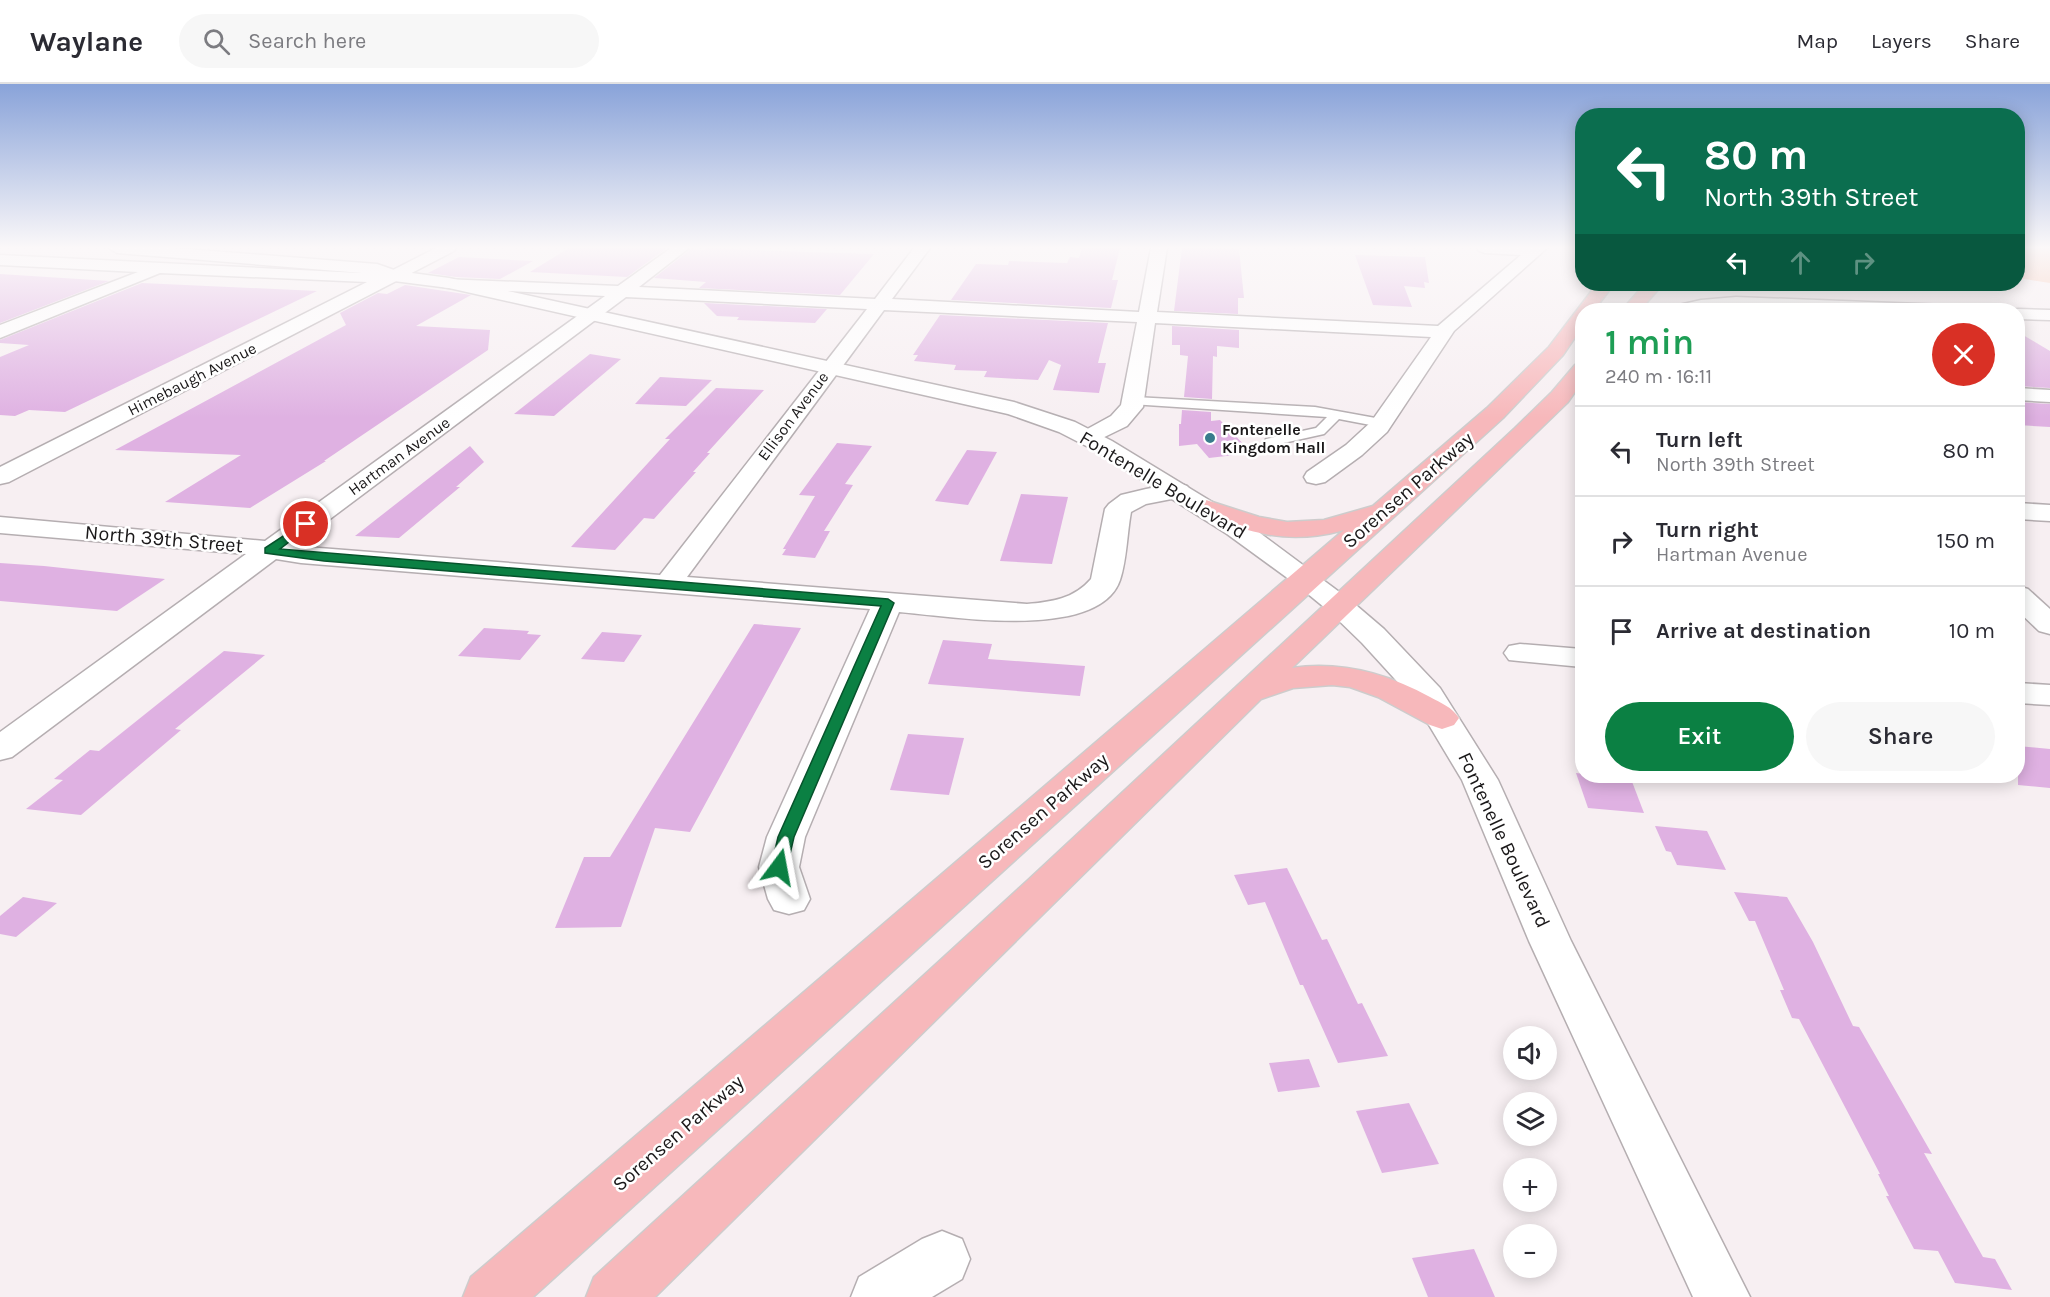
<!DOCTYPE html>
<html lang="en">
<head>
<meta charset="utf-8">
<style>
	body { margin:0; font-family:Karla,sans-serif; background:#f7f7f7; color:#2b2b33; height:100vh; display:flex; flex-direction:column; font-size:22px; white-space:nowrap }
	* { box-sizing:border-box; margin:0 }
	p { font-size:20px; color:#7c7c81 }
	.icon { flex:none; width:33px; height:33px; fill:none; stroke:currentColor; stroke-width:2; stroke-linecap:round; stroke-linejoin:round }
	.map { position:relative; flex:1; overflow:hidden }
	.drawer { position:absolute; left:1575px; top:219px; width:450px; height:480px; display:flex; flex-direction:column; background:#fff; border-radius:24px; box-shadow:0 3px 15px #0003 }
	.drawer>* { flex:none }
	.top-card { position:absolute; left:1575px; top:24px; width:450px; height:183px; border-radius:24px; box-shadow:0 3px 15px #0003; background:#0b6e4f; color:#fff; overflow:hidden }
	.tools { position:absolute; left:1503px; top:942px; display:grid; gap:12px }
	.tools a { display:grid; place-items:center; width:54px; height:54px; border-radius:50%; background:#fff; box-shadow:0 3px 15px #0003; font-size:30px }
	.pin { position:absolute; display:grid; place-items:center; width:51px; height:51px; color:#fff; margin:-26px; border:3px solid #fff; border-radius:50%; box-shadow:0 2px 6px #0007 }
	.me { position:absolute; width:66px; margin:-33px; rotate:13deg; stroke-linejoin:round; filter:drop-shadow(0 0 4px #0008) }
	.turn { display:flex; align-items:center; gap:21px; height:126px; padding:0 30px; font-size:27px }
	.turn .icon { width:78px; height:78px; stroke-width:2.5 }
	.turn b { display:block; font-size:42px; line-height:51px }
	.lanes { display:flex; align-items:center; height:57px; padding:0 30px; background:#0003; justify-content:center; gap:30px; direction:ltr }
	.lanes .off { opacity:.35 }
	.round { display:grid; place-items:center; flex:none; width:63px; height:63px; border-radius:32px; background:#f7f7f7 }
	.summary { display:flex; align-items:center; justify-content:space-between; height:102px; padding:0 30px }
	h1 { font-size:36px; font-weight:600; line-height:45px; color:#1e9e55 }
	.primary-button { display:flex; gap:12px; margin-top:auto; padding:12px 30px }
	.primary-button a { flex:1; height:69px; border-radius:36px; background:#0b8043; color:#fff; font-size:24px; font-weight:600; line-height:69px; text-align:center }
	.primary-button a+a { background:#f7f7f7; color:#2b2b33 }
	ul { padding:0; list-style:none }
	li { display:flex; align-items:center; gap:18px; height:90px; padding:0 30px; border-top:2px solid #e1e1e2 }
	li div { flex:1 }
	li b { display:block; font-size:22px }
	li em { font-style:normal }
	header { display:flex; align-items:center; gap:36px; box-sizing:border-box; height:84px; padding:0 30px; background:#fff; border-bottom:2px solid #e1e1e2 }
	header strong { font-size:28px }
	nav { display:flex; gap:33px; margin-inline-start:auto; font-size:21px }
	.search { width:420px; height:54px; background:#f7f7f7; display:flex; align-items:center; gap:15px; box-sizing:border-box; padding:0 21px; border-radius:33px; color:#7c7c81; font-size:22px }
	.map>svg:first-child { display:block }
</style>
</head>
<body>
<header>
<strong>Waylane</strong>
<div class="search"><svg class="icon" aria-label="search" viewBox="0 0 24 24"><circle cx="10" cy="10" r="6"/><path d="M15 15l6 6"/></svg>Search here</div>
<nav><a>Map</a><a>Layers</a><a>Share</a></nav>
</header>
<div class="map">
<svg width="2050" height="1213" viewBox="0 0 2050 1213">
	<rect width="100%" height="100%" fill="#f7eff2"/>
	<!-- green -->
	<polygon fill="#f6bba1" points="2018,164 2050,164 2050,199 2018,194"/>
	<!-- building -->
	<g fill="#dfb1e2">
		<polygon points="569,164 667,164 627,193 530,188"/>
		<polygon points="707,164 807,168 874,170 840,211 699,204 706,198 654,194 691,165 704,166"/>
		<polygon points="1082,164 1120,164 1112,196 1118,196 1111,224 951,216 976,180 1008,181 1009,177 1067,179 1070,173 1079,174"/>
		<polygon points="1182,164 1239,165 1244,214 1238,214 1238,230 1174,227"/>
		<polygon points="1355,171 1425,173 1429,199 1424,198 1425,204 1404,202 1412,223 1373,221"/>
		<polygon points="459,173 533,177 500,195 456,193 428,189"/>
		<polygon points="0,190 94,196 109,197 0,239"/>
		<polygon points="142,199 317,207 65,328 29,326 15,332 0,331 0,273 29,261 0,259 0,256"/>
		<polygon points="405,201 471,211 416,242 490,246 488,266 324,377 326,377 250,424 165,418 241,371 115,366 346,241 340,229 378,209 387,210"/>
		<polygon points="704,219 827,225 815,239 737,236 739,233 717,232"/>
		<polygon points="940,231 1108,239 1098,279 1106,279 1099,309 1053,306 1061,281 1049,276 1038,296 984,293 987,287 954,286 956,281 914,277 918,271 913,271"/>
		<polygon points="1172,242 1239,246 1239,264 1217,262 1217,273 1213,272 1212,315 1184,313 1188,272 1180,271 1180,261 1172,261"/>
		<polygon points="2018,248 2050,267 2050,304 2018,302"/>
		<polygon points="590,270 621,275 554,332 514,330"/>
		<polygon points="660,293 712,296 686,322 635,320"/>
		<polygon points="716,304 764,306 707,369 710,369 693,388 696,388 654,435 644,434 615,466 571,463 670,355 665,355"/>
		<polygon points="2018,318 2050,320 2050,343 2018,341"/>
		<polygon points="1182,326 1211,328 1211,337 1220,336 1252,369 1209,374 1197,360 1179,362 1179,340 1181,340"/>
		<polygon points="837,359 872,362 845,400 853,401 824,447 830,447 815,474 782,471 786,465 783,465 815,412 799,411"/>
		<polygon points="470,362 484,378 456,403 460,403 399,454 355,452"/>
		<polygon points="967,366 997,368 968,421 935,417"/>
		<polygon points="1021,410 1068,413 1052,480 1000,477"/>
		<polygon points="0,479 44,482 165,495 117,527 0,517"/>
		<polygon points="754,540 801,544 690,748 655,744 621,843 555,844 584,773 610,773"/>
		<polygon points="484,544 529,547 527,550 541,551 520,576 458,572"/>
		<polygon points="602,548 642,551 624,578 581,575"/>
		<polygon points="943,556 992,560 988,575 1085,582 1080,612 928,600"/>
		<polygon points="224,567 265,571 175,645 181,646 81,731 26,725 63,696 54,695 90,666 99,667"/>
		<polygon points="908,650 964,654 949,711 890,706"/>
		<polygon points="2018,662 2050,665 2050,704 2018,701"/>
		<polygon points="1576,689 1631,695 1644,729 1588,724"/>
		<polygon points="1655,742 1707,747 1726,786 1677,781 1671,768 1666,767"/>
		<polygon points="1287,784 1322,856 1327,855 1358,920 1362,919 1388,972 1338,979 1303,901 1300,901 1265,818 1248,821 1234,791"/>
		<polygon points="1734,808 1787,813 1813,858 1853,942 1859,943 1932,1070 1924,1069 1983,1173 1995,1175 2012,1206 1955,1199 1938,1167 1914,1165 1886,1112 1889,1112 1878,1090 1880,1090 1799,935 1792,934 1780,906 1784,906 1755,837 1749,837"/>
		<polygon points="23,813 57,819 16,853 0,850 0,832"/>
		<polygon points="1309,975 1320,1003 1278,1008 1269,979"/>
		<polygon points="1409,1019 1439,1080 1382,1089 1356,1027"/>
		<polygon points="1474,1165 1495,1213 1428,1213 1412,1174"/>
	</g>
	<g fill="none" stroke-linecap="round" stroke-linejoin="round">
		<!-- lane casing -->
		<g stroke="#b5aeb1" stroke-width="3">
			<polygon id="lane" points="1135,313 1315,323 1381,335 1387,339 1381,343 1339,335 1324,350 1270,362 1264,358 1266,355 1316,344 1327,333 1131,320 1129,317"/>
		</g>
		<!-- street casing -->
		<g stroke="#b5aeb1" stroke-width="3">
			<g id="street">
				<polygon points="436,164 456,164 454,167 9,398 0,400 0,383 367,198 160,189 0,254 0,241 138,188 0,181 0,171 360,189 389,188"/>
				<path d="M671,164H689L639,203L875,215L914,164H930L892,215L1139,228L1151,164H1167L1157,228L1438,242L1521,171L1485,169L1479,167L1477,164H1547L1454,247L1387,348L1362,371L1325,398L1316,400L1307,398L1304,393L1307,388L1346,361L1371,338L1431,253L1155,239L1143,323L1127,342L1088,361L1080,359L1076,354L1080,349L1111,332L1121,321L1137,238L884,226L687,493L1027,520C1051,518 1074,515 1091,495L1105,425L1109,420L1121,411L1146,405L1178,399L1187,402L1191,407L1187,412L1146,420L1131,428C1127,449 1127,475 1120,496C1099,558 948,532 899,528L805,753L799,783L810,815L804,826L789,830L774,826L768,815L759,783L767,753L870,525L301,479L276,475L12,673L0,676V648L246,470L0,449V433L265,457L605,212L449,204L443,203L441,199L443,195L618,202ZM626,213L867,225L660,491L294,462Z"/>
				<polygon points="1736,213 1946,221 1952,222 1955,226 1819,226 1736,223 1671,226 1674,222 1701,216"/>
				<polygon points="2018,225 2050,226 2050,236 2018,235 2018,226 2011,226"/>
				<polygon points="2018,304 2050,306 2050,318 2018,316"/>
				<polygon points="2018,419 2050,421 2050,437 2018,435"/>
				<polygon points="2018,502 2028,505 2050,525 2050,550 2039,547 2018,527"/>
				<polygon points="1520,560 1582,565 1582,583 1509,576 1504,569 1509,562"/>
				<polygon points="2018,599 2050,601 2050,621 2018,619"/>
				<polygon points="942,1147 962,1155 970,1175 962,1195 932,1213 851,1213 859,1193 922,1155"/>
			</g>
		</g>
		<!-- secondary casing -->
		<g stroke="#b5aeb1" stroke-width="3">
			<polygon id="secondary" points="109,164 173,164 377,180 397,187 449,194 1014,318 1075,338 1112,357 1245,438 1350,516 1384,545 1440,604 1498,696 1571,857 1750,1213 1693,1213 1529,857 1462,696 1414,616 1362,559 1330,528 1297,501 1227,450 1096,367 1059,348 1008,330 449,204 394,197 374,190 117,169"/>
		</g>
		<!-- primary casing -->
		<g stroke="#cdcccc" stroke-width="3">
			<g id="primary">
				<path d="M1597,200H1614L1594,226H1582V243L1563,271L1503,334L533,1213H463L471,1193L1344,446C1286,462 1249,448 1194,428L1190,423L1194,418L1203,415L1259,433L1287,438L1324,436L1373,422L1487,324L1549,263Z"/>
				<polygon points="1645,200 1663,200 1640,226 1622,226"/>
				<path d="M1582,279V298L1568,318L1292,584C1341,577 1386,589 1430,613C1441,619 1452,623 1459,634L1454,641L1442,645L1430,641L1378,613L1350,603L1332,601L1293,604L1261,615L655,1213H586L594,1193L1027,797L1515,344L1552,308L1575,281Z"/>
			</g>
		</g>
		<!-- lane -->
		<use href="#lane" fill="#fff" fill-rule="evenodd"/>
		<!-- street -->
		<use href="#street" fill="#fff" fill-rule="evenodd"/>
		<!-- secondary -->
		<use href="#secondary" fill="#fff" fill-rule="evenodd"/>
		<!-- primary -->
		<use href="#primary" fill="#f7b8bb" fill-rule="evenodd"/>
	</g>
	<!-- sky -->
	<linearGradient id="sky" x2="0" y2="1"><stop stop-color="#89a3d9"/><stop offset="0.49" stop-color="#fbf8f9"/><stop offset="1" stop-color="#fbf8f9" stop-opacity="0"/></linearGradient>
	<rect width="2050" height="334" fill="url(#sky)"/>
	<!-- route -->
	<polygon fill="#0b8043" stroke="#07532c" stroke-width="1.5" points="306,437 310,438 310,442 280,465 888,515 894,519 794,753 787,783 785,788 773,788 771,783 778,753 881,522 324,477 265,469 265,464"/>
	<!-- markers -->
	<circle fill="#387b8c" stroke="#fff" stroke-width="2" cx="1210" cy="354" r="6"/>
	<g text-anchor="middle" dominant-baseline="central" stroke-width="5" stroke-linejoin="round" paint-order="stroke">
		<!-- far-street labels -->
		<g font-size="16" fill="#1a1819" stroke="#fff">
			<text transform="translate(192 295) rotate(-27)">Himebaugh Avenue</text>
			<text transform="translate(793 332) rotate(-53)">Ellison Avenue</text>
			<text transform="translate(399 372) rotate(-36)">Hartman Avenue</text>
		</g>
		<!-- far-poi labels -->
		<g font-size="16" font-weight="bold" fill="#1a1819" stroke="#fff" text-anchor="start">
			<text x="1222" y="345">Fontenelle<tspan x="1222" dy="18">Kingdom Hall</tspan></text>
		</g>
		<!-- street labels -->
		<g font-size="20" fill="#1a1819" stroke="#fff">
			<text transform="translate(1163 401) rotate(31)">Fontenelle Boulevard</text>
			<text transform="translate(1408 406) rotate(-41)">Sorensen Parkway</text>
			<text transform="translate(164 455) rotate(5)">North 39th Street</text>
			<text transform="translate(1043 727) rotate(-41)">Sorensen Parkway</text>
			<text transform="translate(1504 756) rotate(65)">Fontenelle Boulevard</text>
			<text transform="translate(678 1049) rotate(-41)">Sorensen Parkway</text>
		</g>
	</g>
</svg>
<div class="tools">
<a><svg class="icon" aria-label="sound" viewBox="0 0 24 24"><path d="M4 9h4l5-4v14l-5-4H4zM17 9q2 3 0 6"/></svg></a>
<a><svg class="icon" aria-label="layers" viewBox="0 0 24 24"><path d="M12 4l9 5-9 5-9-5zM3 14l9 5 9-5"/></svg></a>
<a>+</a>
<a>−</a>
</div>
<div class="pin" style="left:306px;top:440px;background:#d93025"><svg class="icon" aria-label="arrive" viewBox="0 0 24 24"><path d="M6 21V4h12l-3 4 3 4H6"/></svg></div>
<svg class="me" style="left:779px;top:783px" viewBox="-20 -20 40 40"><path d="M0-17L14 15 0 8-14 15z" fill="#0b8043" stroke="#fff" stroke-width="4"/></svg>
<div class="top-card">
<div class="turn"><svg class="icon" aria-label="left" viewBox="0 0 24 24"><path d="M17 20v-9H6M10 6l-5 5 5 5"/></svg><div><b>80 m</b>North 39th Street</div></div>
<div class="lanes"><svg class="icon" aria-label="left" viewBox="0 0 24 24"><path d="M17 20v-9H6M10 6l-5 5 5 5"/></svg><svg class="icon off" aria-label="ahead" viewBox="0 0 24 24"><path d="M12 20V5M6 11l6-6 6 6"/></svg><svg class="icon off" aria-label="right" viewBox="0 0 24 24"><path d="M7 20v-9h11M14 6l5 5-5 5"/></svg></div>
</div>
<section class="drawer">
<div class="summary"><div><h1>1 min</h1><p>240 m · 16:11</p></div><a class="round" style="background:#d93025;color:#fff"><svg class="icon" aria-label="close" viewBox="0 0 24 24"><path d="M6 6l12 12M18 6L6 18"/></svg></a></div>
<ul>
<li><svg class="icon" aria-label="left" viewBox="0 0 24 24"><path d="M17 20v-9H6M10 6l-5 5 5 5"/></svg><div><b>Turn left</b><p>North 39th Street</p></div><em>80 m</em></li>
<li><svg class="icon" aria-label="right" viewBox="0 0 24 24"><path d="M7 20v-9h11M14 6l5 5-5 5"/></svg><div><b>Turn right</b><p>Hartman Avenue</p></div><em>150 m</em></li>
<li><svg class="icon" aria-label="arrive" viewBox="0 0 24 24"><path d="M6 21V4h12l-3 4 3 4H6"/></svg><div><b>Arrive at destination</b></div><em>10 m</em></li>
</ul>
<div class="primary-button"><a>Exit</a><a>Share</a></div>
</section>
</div>
</body>
</html>
